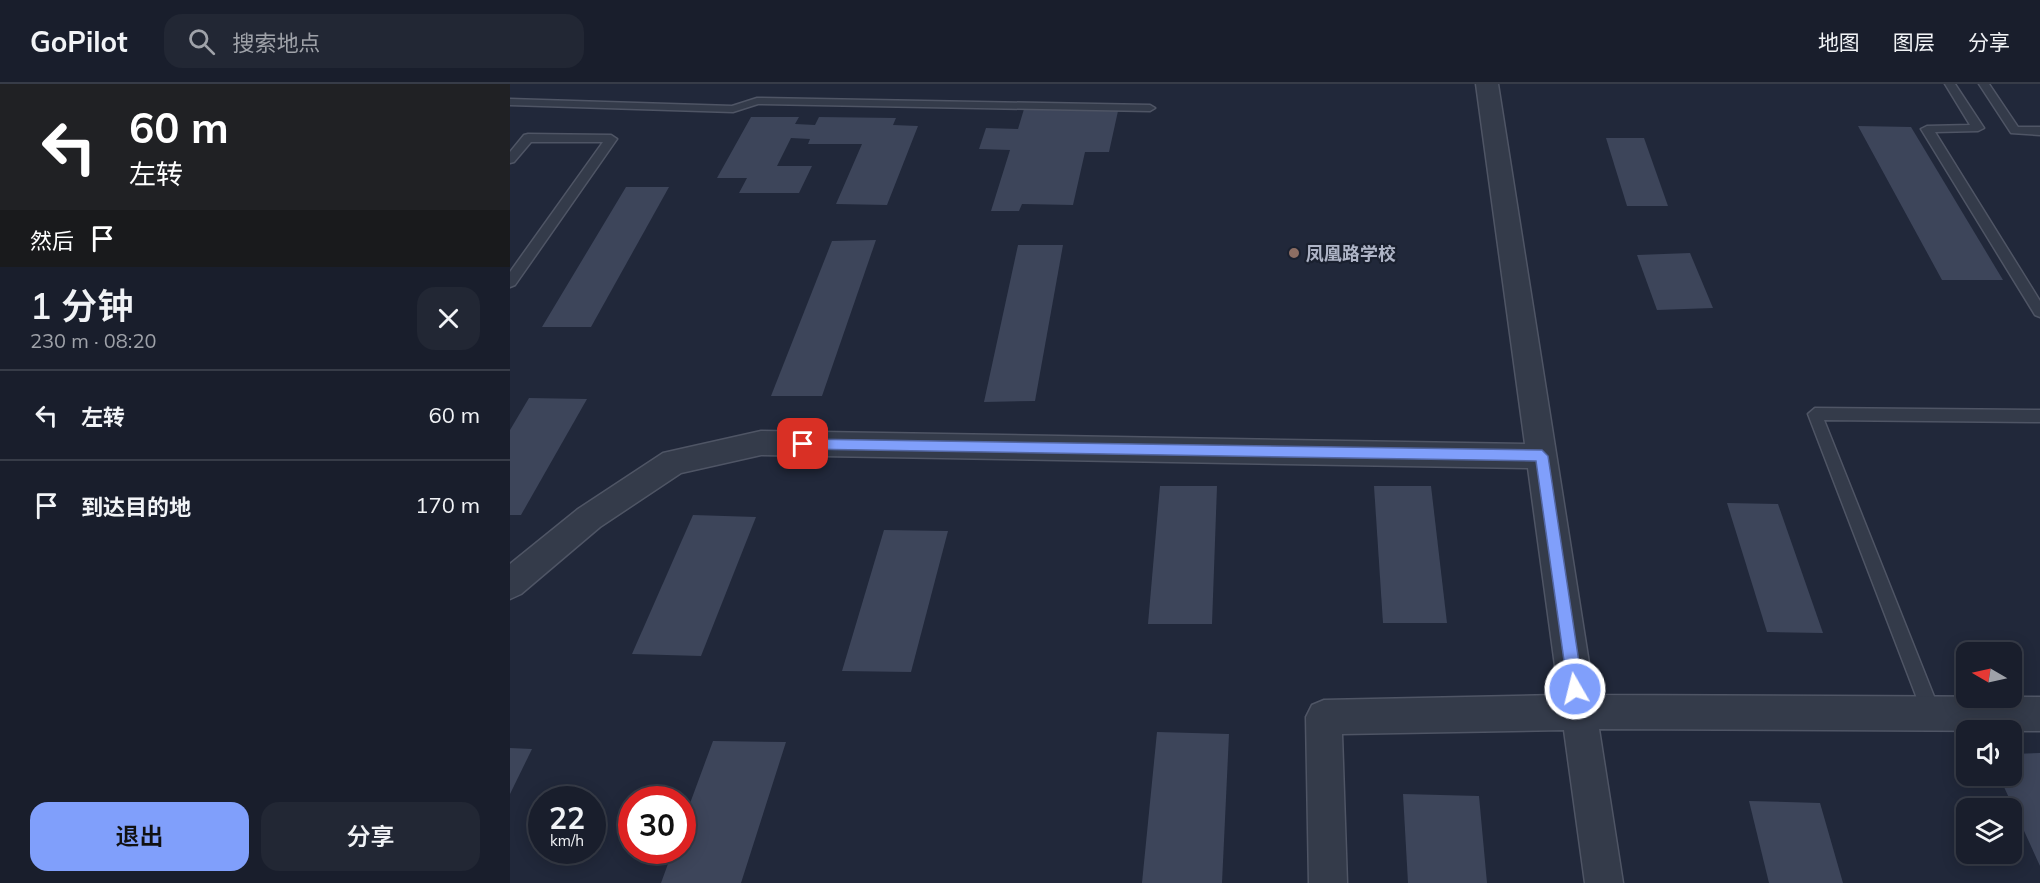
<!DOCTYPE html>
<html lang="zh">
<head>
<meta charset="utf-8">
<style>
	body { margin:0; font-family:Mulish,"Noto Sans SC",sans-serif; background:#222734; color:#f1f3f6; height:100vh; display:flex; flex-direction:column; font-size:22px; white-space:nowrap }
	* { box-sizing:border-box; margin:0 }
	p { font-size:20px; color:#9fa2a9 }
	.icon { flex:none; width:33px; height:33px; fill:none; stroke:currentColor; stroke-width:2; stroke-linecap:round; stroke-linejoin:round }
	.map { position:relative; flex:1; overflow:hidden }
	.details { display:flex; flex-direction:column; background:#191e2c; width:510px }
	.details>* { flex:none }
	.top-card { background:#202124; color:#fff; overflow:hidden }
	.needle { width:39px; rotate:279deg }
	.controls { position:absolute; left:1446px; top:558px; display:grid; gap:12px }
	.controls a { display:grid; place-items:center; width:66px; height:66px; border-radius:12px; background:#191e2c; box-shadow:0 3px 15px #0003,0 0 0 2px #373c48; font-size:30px }
	.speed { position:absolute; left:18px; top:702px; display:flex; gap:12px; font-size:30px; font-weight:700; text-align:center }
	.speed>* { display:grid; place-content:center; width:78px; height:78px; border-radius:50%; background:#191e2c; box-shadow:0 3px 15px #0003,0 0 0 2px #373c48; line-height:1 }
	.speed small { font-size:15px; font-weight:400 }
	.speed .limit { border:9px solid #d22; background:#fff; color:#111 }
	.pin { position:absolute; display:grid; place-items:center; width:51px; height:51px; color:#fff; margin:-26px; border-radius:12px; box-shadow:0 3px 9px #0006 }
	.me { position:absolute; width:66px; margin:-33px; rotate:352deg; stroke-linejoin:round; filter:drop-shadow(0 0 4px #0008) }
	.turn { display:flex; align-items:center; gap:21px; height:126px; padding:0 30px; font-size:27px }
	.turn .icon { width:78px; height:78px; stroke-width:2.5 }
	.turn b { display:block; font-size:42px; line-height:51px }
	.then { display:flex; align-items:center; height:57px; padding:0 30px; background:#0003; gap:12px; font-size:22px }
	.round { display:grid; place-items:center; flex:none; width:63px; height:63px; border-radius:18px; background:#222734 }
	.head { display:flex; align-items:center; justify-content:space-between; height:102px; padding:0 30px }
	h1 { font-size:36px; font-weight:600; line-height:45px }
	.button { display:flex; gap:12px; margin-top:auto; padding:12px 30px }
	.button a { flex:1; height:69px; border-radius:18px; background:#809ffb; color:#111; font-size:24px; font-weight:600; line-height:69px; text-align:center }
	.button a+a { background:#222734; color:#f1f3f6 }
	ul { padding:0; list-style:none }
	li { display:flex; align-items:center; gap:18px; height:90px; padding:0 30px; border-top:2px solid #373c48 }
	li div { flex:1 }
	li b { display:block; font-size:22px }
	li em { font-style:normal }
	header { display:flex; align-items:center; gap:36px; box-sizing:border-box; height:84px; padding:0 30px; background:#191e2c; border-bottom:2px solid #373c48 }
	header strong { font-size:28px }
	nav { display:flex; gap:33px; margin-inline-start:auto; font-size:21px }
	.search { width:420px; height:54px; background:#222734; display:flex; align-items:center; gap:15px; box-sizing:border-box; padding:0 21px; border-radius:18px; color:#9fa2a9; font-size:22px }
	main { display:flex; flex:1; min-height:0 }
	.map>svg:first-child { display:block }
</style>
</head>
<body>
<header>
<strong>GoPilot</strong>
<div class="search"><svg class="icon" aria-label="search" viewBox="0 0 24 24"><circle cx="10" cy="10" r="6"/><path d="M15 15l6 6"/></svg>搜索地点</div>
<nav><a>地图</a><a>图层</a><a>分享</a></nav>
</header>
<main>
<section class="details">
<div class="top-card">
<div class="turn"><svg class="icon" aria-label="left" viewBox="0 0 24 24"><path d="M17 20v-9H6M10 6l-5 5 5 5"/></svg><div><b>60 m</b>左转</div></div>
<div class="then">然后<svg class="icon" aria-label="arrive" viewBox="0 0 24 24"><path d="M6 21V4h12l-3 4 3 4H6"/></svg></div>
</div>
<div class="head"><div><h1>1 分钟</h1><p>230 m · 08:20</p></div><a class="round"><svg class="icon" aria-label="close" viewBox="0 0 24 24"><path d="M6 6l12 12M18 6L6 18"/></svg></a></div>
<ul>
<li><svg class="icon" aria-label="left" viewBox="0 0 24 24"><path d="M17 20v-9H6M10 6l-5 5 5 5"/></svg><div><b>左转</b></div><em>60 m</em></li>
<li><svg class="icon" aria-label="arrive" viewBox="0 0 24 24"><path d="M6 21V4h12l-3 4 3 4H6"/></svg><div><b>到达目的地</b></div><em>170 m</em></li>
</ul>
<div class="button"><a>退出</a><a>分享</a></div>
</section>
<div class="map">
<svg width="1530" height="799" viewBox="0 0 1530 799">
	<rect width="100%" height="100%" fill="#21283a"/>
	<!-- building -->
	<g fill="#3d455a">
		<polygon points="514,25 608,27 599,68 575,68 563,121 512,120 509,127 481,127 500,66 469,65 476,44 508,45"/>
		<polygon points="241,33 289,33 285,40 305,41 309,33 386,34 383,41 408,42 377,121 326,120 352,60 298,60 300,55 281,54 267,82 302,82 289,109 229,109 237,94 207,94"/>
		<polygon points="1348,42 1401,43 1493,196 1432,196"/>
		<polygon points="1096,54 1134,54 1158,122 1117,122"/>
		<polygon points="116,103 159,103 81,243 32,243"/>
		<polygon points="366,156 312,312 261,312 322,157"/>
		<polygon points="508,161 553,161 525,317 474,318"/>
		<polygon points="1180,169 1203,224 1147,226 1127,171"/>
		<polygon points="19,314 77,315 11,431 0,431 0,346"/>
		<polygon points="650,402 707,402 702,540 638,540"/>
		<polygon points="864,402 921,402 937,539 873,539"/>
		<polygon points="1217,419 1268,420 1313,549 1257,548"/>
		<polygon points="183,431 246,433 191,572 122,570"/>
		<polygon points="374,446 438,447 401,588 332,587"/>
		<polygon points="647,648 719,650 712,799 632,799"/>
		<polygon points="203,657 276,658 231,799 151,799 163,766 172,766 172,741"/>
		<polygon points="0,664 22,665 0,710"/>
		<polygon points="1530,669 1530,782 1489,692 1502,692 1502,670"/>
		<polygon points="893,710 969,712 977,799 898,799"/>
		<polygon points="1239,717 1310,719 1333,799 1259,799"/>
	</g>
	<g fill="none" stroke-linecap="round" stroke-linejoin="round">
		<!-- lane casing -->
		<g stroke="#4f5565" stroke-width="3">
			<g id="lane">
				<polygon points="1435,0 1445,0 1474,44 1468,47 1425,48 1530,217 1530,233 1525,231 1411,45 1417,42 1460,41"/>
				<polygon points="1469,0 1479,0 1508,43 1530,43 1530,51 1501,49"/>
				<polygon points="247,14 640,21 645,24 640,27 248,20 223,28 0,21 0,15 222,22"/>
				<polygon points="18,50 101,51 107,55 5,201 0,203 0,188 93,58 21,58 4,78 0,79 0,68 14,51"/>
				<polygon points="1305,324 1530,326 1530,338 1314,336 1431,630 1428,636 1422,639 1416,636 1413,630 1298,330"/>
			</g>
		</g>
		<!-- street casing -->
		<g stroke="#4f5565" stroke-width="3">
			<polygon id="street" points="966,0 988,0 1084,611 1530,613 1530,647 1089,645 1113,799 1075,799 1054,646 832,650 837,799 799,799 796,633 802,621 814,616 1049,611 1018,384 251,371 171,389 90,443 11,510 0,515 0,480 68,425 153,369 251,347 1015,360"/>
		</g>
		<!-- lane -->
		<use href="#lane" fill="#343b4a" fill-rule="evenodd"/>
		<!-- street -->
		<use href="#street" fill="#343b4a" fill-rule="evenodd"/>
	</g>
	<!-- route -->
	<polygon fill="#809ffb" stroke="#5367a3" stroke-width="1.5" points="293,355 1032,366 1038,372 1073,605 1071,610 1065,612 1060,610 1058,605 1026,377 293,365 286,360"/>
	<!-- markers -->
	<circle fill="#8d6e63" stroke="#1a202f" stroke-width="2" cx="784" cy="169" r="6"/>
	<g text-anchor="middle" dominant-baseline="central" stroke-width="4.5" stroke-linejoin="round" paint-order="stroke">
		<!-- poi labels -->
		<g font-size="18" font-weight="bold" fill="#afb5c7" stroke="#1a202f" text-anchor="start">
			<text x="796" y="169">凤凰路学校</text>
		</g>
	</g>
</svg>
<div class="controls">
<a><svg class="needle" viewBox="-14 -14 28 28"><path d="M0-13l5 13h-10z" fill="#e53935"/><path d="M0 13l5-13h-10z" fill="#9fa2a9"/></svg></a>
<a><svg class="icon" aria-label="sound" viewBox="0 0 24 24"><path d="M4 9h4l5-4v14l-5-4H4zM17 9q2 3 0 6"/></svg></a>
<a><svg class="icon" aria-label="layers" viewBox="0 0 24 24"><path d="M12 4l9 5-9 5-9-5zM3 14l9 5 9-5"/></svg></a>
</div>
<div class="speed"><div>22<small>km/h</small></div><div class="limit">30</div></div>
<div class="pin" style="left:293px;top:360px;background:#d93025"><svg class="icon" aria-label="arrive" viewBox="0 0 24 24"><path d="M6 21V4h12l-3 4 3 4H6"/></svg></div>
<svg class="me" style="left:1065px;top:605px" viewBox="-20 -20 40 40"><circle r="17" fill="#809ffb" stroke="#fff" stroke-width="3"/><path d="M0-11L8 9 0 5-8 9z" fill="#fff"/></svg>
</div>
</main>
</body>
</html>
